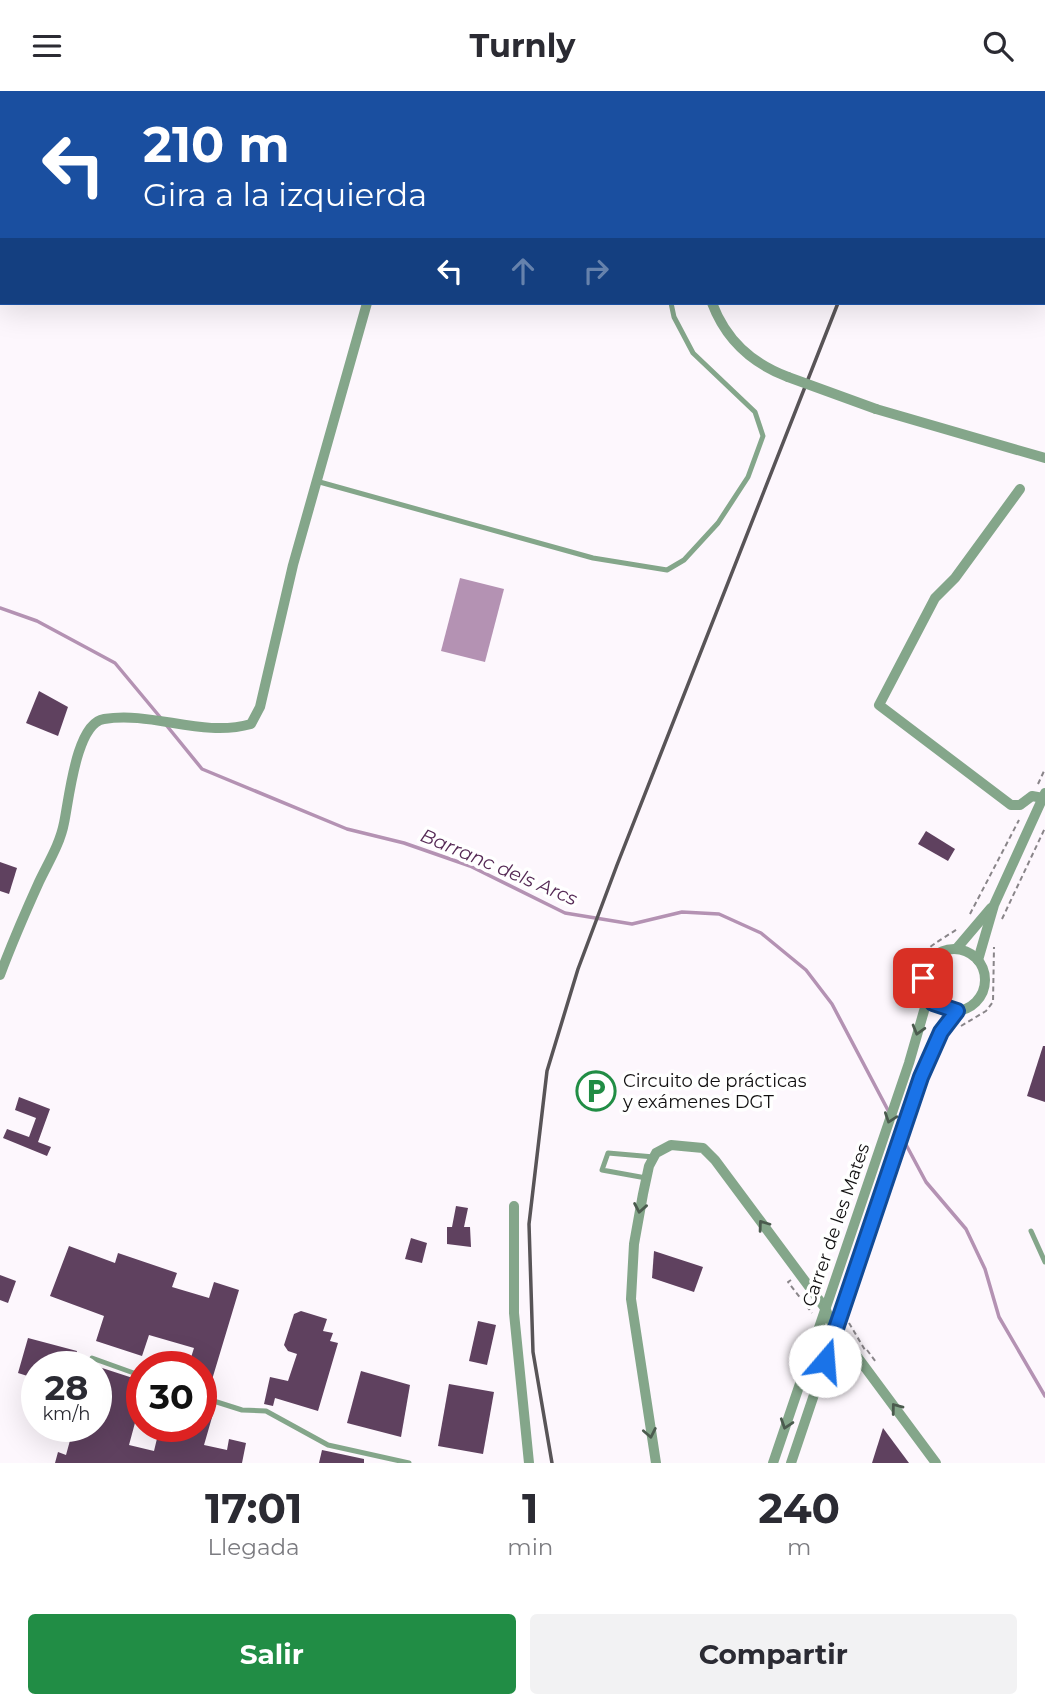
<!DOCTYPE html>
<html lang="es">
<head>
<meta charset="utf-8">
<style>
	body { margin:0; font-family:Montserrat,sans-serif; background:#f2f2f3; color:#2b2b33; height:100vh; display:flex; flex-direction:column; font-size:26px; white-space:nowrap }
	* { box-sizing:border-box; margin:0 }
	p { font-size:23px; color:#7c7c81 }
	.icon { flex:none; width:38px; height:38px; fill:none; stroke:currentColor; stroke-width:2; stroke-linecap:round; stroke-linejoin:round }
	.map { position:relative; height:1372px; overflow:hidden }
	.details { display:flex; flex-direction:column; background:#fff; flex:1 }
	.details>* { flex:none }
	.banner { position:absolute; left:0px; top:0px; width:1046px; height:214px; box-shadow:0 7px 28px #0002; background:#1a4fa0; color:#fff; overflow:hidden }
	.speed { position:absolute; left:21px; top:1260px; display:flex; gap:14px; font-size:35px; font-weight:700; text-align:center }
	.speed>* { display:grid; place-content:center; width:91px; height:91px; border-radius:50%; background:#fff; box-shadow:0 7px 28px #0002; line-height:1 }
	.speed small { font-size:18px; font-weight:400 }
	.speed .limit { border:10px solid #d22; background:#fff; color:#111 }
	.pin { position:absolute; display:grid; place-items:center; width:60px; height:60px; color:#fff; margin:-30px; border-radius:14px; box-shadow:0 4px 10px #0006 }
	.me { position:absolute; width:77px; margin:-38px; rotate:18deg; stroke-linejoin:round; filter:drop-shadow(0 0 5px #0008) }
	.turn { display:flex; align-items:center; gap:24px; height:147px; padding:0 28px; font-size:32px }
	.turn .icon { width:91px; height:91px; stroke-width:2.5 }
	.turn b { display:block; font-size:49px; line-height:60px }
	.lanes { display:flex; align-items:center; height:66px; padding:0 28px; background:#0003; justify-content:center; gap:35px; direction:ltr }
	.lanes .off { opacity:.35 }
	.eta { display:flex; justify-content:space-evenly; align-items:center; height:119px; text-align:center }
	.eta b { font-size:42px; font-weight:700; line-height:49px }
	.primary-button { display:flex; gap:14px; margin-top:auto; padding:14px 28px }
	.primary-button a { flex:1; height:80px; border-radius:7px; background:#218d45; color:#fff; font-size:28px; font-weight:700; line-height:80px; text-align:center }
	.primary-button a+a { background:#f2f2f3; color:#2b2b33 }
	header { display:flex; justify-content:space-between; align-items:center; height:91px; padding:0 28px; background:#fff; font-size:32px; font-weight:700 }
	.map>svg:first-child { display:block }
</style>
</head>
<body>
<header><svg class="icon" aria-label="menu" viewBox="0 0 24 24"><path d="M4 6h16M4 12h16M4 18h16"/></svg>Turnly<svg class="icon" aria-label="search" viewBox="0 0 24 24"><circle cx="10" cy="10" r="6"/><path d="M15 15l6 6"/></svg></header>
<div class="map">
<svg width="1045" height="1372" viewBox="0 0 1045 1372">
	<rect width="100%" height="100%" fill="#fdf7fd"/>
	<!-- water -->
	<polygon fill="#b492b3" points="460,487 504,498 485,571 441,560"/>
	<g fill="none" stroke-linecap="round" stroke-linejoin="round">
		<!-- stream -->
		<g stroke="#b492b3" stroke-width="3.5">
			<polyline points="0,517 37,530 115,572 160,626"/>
			<polyline points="167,635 202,678 347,738 404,752 470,775 565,822 632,833 682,821 719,823 761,842 806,879 832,913 890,1023"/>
			<polyline points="903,1048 926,1091 966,1138 985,1178 999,1226 1045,1305"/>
		</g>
	</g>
	<!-- building -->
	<g fill="#5f415f">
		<polygon points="39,600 68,616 58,645 26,632"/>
		<polygon points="926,740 955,758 948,770 918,753"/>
		<polygon points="0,771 17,777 9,803 0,800"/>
		<polygon points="1043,955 1045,955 1045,1011 1027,1005"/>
		<polygon points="19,1006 50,1018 38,1051 51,1056 47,1065 3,1047 7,1038 29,1046 36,1027 15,1019"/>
		<polygon points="456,1115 468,1117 464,1136 470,1136 471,1156 447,1153 447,1136 452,1136"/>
		<polygon points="411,1147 427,1152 422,1172 405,1168"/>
		<polygon points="69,1155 115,1172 118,1162 177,1182 172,1196 209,1207 214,1191 239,1199 211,1292 201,1289 201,1276 188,1276 194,1257 149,1244 142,1265 96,1250 104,1225 50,1205"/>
		<polygon points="654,1160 703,1176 694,1201 652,1187"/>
		<polygon points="0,1184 16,1190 8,1212 0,1209"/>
		<polygon points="301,1220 327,1228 323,1240 333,1242 330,1250 338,1252 318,1320 275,1307 273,1315 264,1313 270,1286 288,1290 297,1263 288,1260 284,1254 294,1223"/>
		<polygon points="478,1230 496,1234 487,1274 469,1270"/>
		<polygon points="28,1247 77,1260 74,1269 60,1265 57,1276 37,1276 37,1288 18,1282"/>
		<polygon points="96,1275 142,1290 142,1317 139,1317 129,1354 154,1360 160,1335 201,1335 201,1312 215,1316 204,1354 227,1359 229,1348 246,1352 242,1372 55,1372 58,1361 66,1364 74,1335 96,1335"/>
		<polygon points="361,1280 410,1294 401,1346 347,1332"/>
		<polygon points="449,1293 494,1301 483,1363 438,1355"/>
		<polygon points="883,1337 909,1372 872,1372"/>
		<polygon points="322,1359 364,1368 364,1372 319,1372"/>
	</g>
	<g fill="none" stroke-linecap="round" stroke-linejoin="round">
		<!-- path -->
		<g stroke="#898589" stroke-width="2" stroke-dasharray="5 3.5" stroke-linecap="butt">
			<polyline points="1038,693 1045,678"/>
			<polyline points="970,823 1019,729"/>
			<polyline points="1002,828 1045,737"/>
			<path d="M912,917C908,865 917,864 959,837"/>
			<polyline points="961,935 986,920 993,911 994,856"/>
			<polyline points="813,1183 824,1184"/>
			<polyline points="791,1189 788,1191 812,1222"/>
			<polyline points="849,1232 865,1259"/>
			<polyline points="867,1259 876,1271"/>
		</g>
		<!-- service -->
		<g stroke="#84a68a" stroke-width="5">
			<polyline points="316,390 593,467 667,479 684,469 718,432 748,386 763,345 755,321 693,262 674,226 671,212"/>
			<polyline points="646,1087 602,1079 608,1062 654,1066"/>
			<polyline points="1031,1140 1045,1171"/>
			<polyline points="92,1267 142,1285"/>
			<polyline points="201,1306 242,1319 266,1320 328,1354 409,1372"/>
		</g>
		<!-- minor -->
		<g stroke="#84a68a" stroke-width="10">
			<polyline points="243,0 244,2"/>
			<polyline points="348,0 348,2"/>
			<polyline points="788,2 789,0"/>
			<path d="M712,212C726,249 751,272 788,286"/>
			<polyline points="876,318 1045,367"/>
			<polyline points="1020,398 955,487 935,507 879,614 1011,714 1020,714 1032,705 1043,707"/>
			<polyline points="957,857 991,817"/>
			<circle cx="954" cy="889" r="31"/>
			<polyline points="978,869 994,814 1045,702"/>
			<path d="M0,884C12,852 25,822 39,791C48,772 60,753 64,732C69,709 76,632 104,628C153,620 202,647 251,633L260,616L293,474L367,212"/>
			<polyline points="514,1115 514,1222 529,1372"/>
			<polyline points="656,1372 631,1208 634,1153 643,1103 649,1075 656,1062 671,1054 703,1057 715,1069 825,1217 835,1240 847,1252 936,1372"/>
			<polyline points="773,1372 909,972 928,906"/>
			<polyline points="791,1372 921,986 941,941 957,920"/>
		</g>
		<!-- rail -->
		<g stroke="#585457" stroke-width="3.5">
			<polyline points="920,2 921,0"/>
			<polyline points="552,1372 533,1261 529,1133 547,980 578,878 617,774 838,212"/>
		</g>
		<!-- minor-bridge -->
		<polyline stroke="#84a68a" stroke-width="10" points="788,286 876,318"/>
	</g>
	<!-- one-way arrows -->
	<defs><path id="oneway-chevron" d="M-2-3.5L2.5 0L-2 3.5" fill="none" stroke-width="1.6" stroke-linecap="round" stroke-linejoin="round" transform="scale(1.75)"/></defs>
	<g stroke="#4b5b4e">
		<use href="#oneway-chevron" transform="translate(918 939) rotate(106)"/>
		<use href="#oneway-chevron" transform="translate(890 1027) rotate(109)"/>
		<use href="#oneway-chevron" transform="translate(640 1117) rotate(100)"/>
		<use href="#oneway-chevron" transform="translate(763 1134) rotate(-126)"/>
		<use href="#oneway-chevron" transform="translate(896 1317) rotate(-127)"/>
		<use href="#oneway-chevron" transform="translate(786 1333) rotate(108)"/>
		<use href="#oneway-chevron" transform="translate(650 1342) rotate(79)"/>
	</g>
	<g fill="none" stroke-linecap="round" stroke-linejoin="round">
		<!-- route casing -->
		<g stroke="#114b97" stroke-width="18">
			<polyline id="route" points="825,1270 921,986 941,941 957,920 933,912 924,897 923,887"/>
		</g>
		<!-- route -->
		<use href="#route" stroke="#1a73e8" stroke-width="12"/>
	</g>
	<!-- icons -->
	<defs>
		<g id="parking-ring" transform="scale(2.0125)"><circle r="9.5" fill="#fff" stroke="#218d45" stroke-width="1.5"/><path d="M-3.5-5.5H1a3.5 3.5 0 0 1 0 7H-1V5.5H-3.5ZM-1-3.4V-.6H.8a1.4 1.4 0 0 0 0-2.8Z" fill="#218d45"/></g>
	</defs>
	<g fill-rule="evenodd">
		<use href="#parking-ring" x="596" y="1000"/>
	</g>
	<g text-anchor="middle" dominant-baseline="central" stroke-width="7" stroke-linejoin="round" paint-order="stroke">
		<!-- poi labels -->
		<g font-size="18" fill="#121011" stroke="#fff" text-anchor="start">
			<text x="623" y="990">Circuito de prácticas<tspan x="623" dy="21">y exámenes DGT</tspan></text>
		</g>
		<!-- street labels -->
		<g font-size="18" fill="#121011" stroke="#fff">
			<text transform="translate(836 1134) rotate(-71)">Carrer de les Mates</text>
		</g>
		<!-- water labels -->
		<g font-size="19" font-style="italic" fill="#552955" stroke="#fff">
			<text transform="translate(499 776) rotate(23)">Barranc dels Arcs</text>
		</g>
	</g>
</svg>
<div class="speed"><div>28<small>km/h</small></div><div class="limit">30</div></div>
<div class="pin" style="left:923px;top:887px;background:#d93025"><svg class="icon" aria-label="arrive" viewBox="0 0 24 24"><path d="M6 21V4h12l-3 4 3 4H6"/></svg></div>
<svg class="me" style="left:825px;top:1270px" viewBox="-20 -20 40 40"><circle r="19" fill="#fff"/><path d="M0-13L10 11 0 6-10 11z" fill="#1a73e8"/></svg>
<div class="banner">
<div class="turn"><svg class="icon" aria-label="left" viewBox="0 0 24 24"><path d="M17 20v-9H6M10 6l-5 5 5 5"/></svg><div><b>210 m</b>Gira a la izquierda</div></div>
<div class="lanes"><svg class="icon" aria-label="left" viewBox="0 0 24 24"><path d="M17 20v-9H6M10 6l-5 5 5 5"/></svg><svg class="icon off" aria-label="ahead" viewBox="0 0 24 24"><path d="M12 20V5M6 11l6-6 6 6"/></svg><svg class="icon off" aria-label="right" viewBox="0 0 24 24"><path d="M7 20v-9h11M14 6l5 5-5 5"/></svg></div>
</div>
</div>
<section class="details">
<div class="eta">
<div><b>17:01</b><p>Llegada</p></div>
<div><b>1</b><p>min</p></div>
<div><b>240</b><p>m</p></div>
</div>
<div class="primary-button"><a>Salir</a><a>Compartir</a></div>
</section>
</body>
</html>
